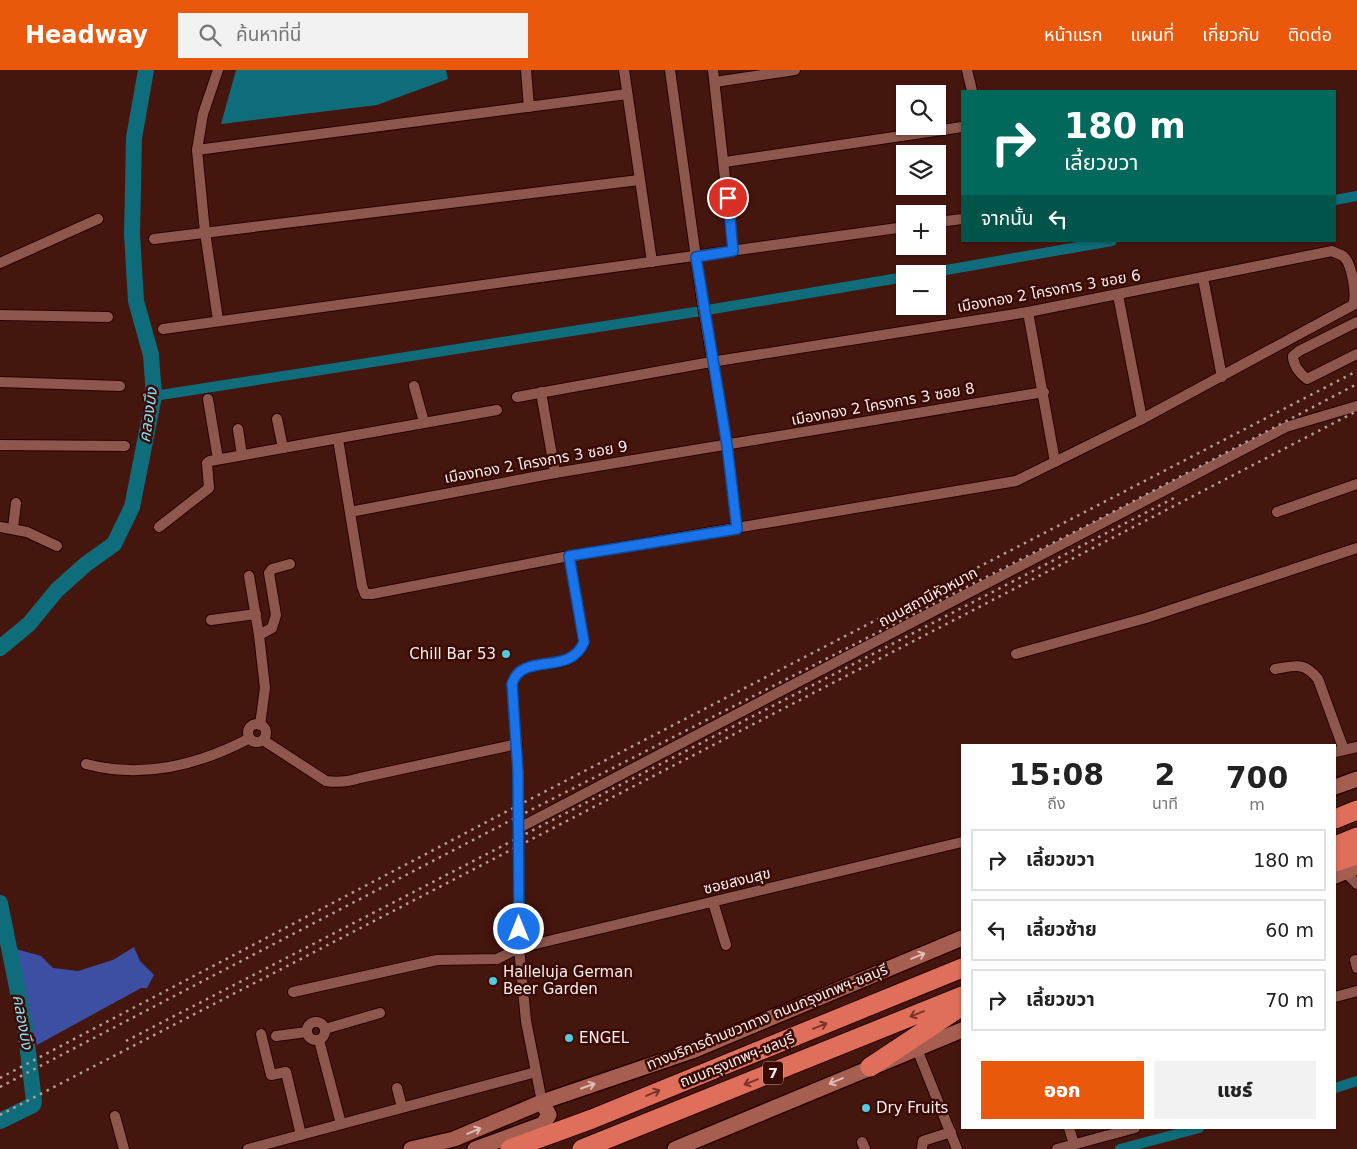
<!DOCTYPE html>
<html lang="th">
<head>
<meta charset="utf-8">
<style>
	body { margin:0; font-family:"DejaVu Sans","Noto Sans Thai",sans-serif; background:#f2f2f2; color:#222; height:100vh; display:flex; flex-direction:column; font-size:19px; white-space:nowrap }
	* { box-sizing:border-box; margin:0 }
	p { font-size:16px; color:#767676 }
	.icon { flex:none; width:28px; height:28px; fill:none; stroke:currentColor; stroke-width:2; stroke-linecap:round; stroke-linejoin:round }
	.map { position:relative; flex:1; overflow:hidden }
	.side { position:absolute; left:961px; top:674px; width:375px; height:385px; display:flex; flex-direction:column; background:#fff; border-radius:0px; box-shadow:0 1px 4px #0004 }
	.side>* { flex:none }
	.top-card { position:absolute; left:961px; top:20px; width:375px; height:152px; border-radius:0px; box-shadow:0 1px 4px #0004; background:#00695c; color:#fff; overflow:hidden }
	.fabs { position:absolute; left:896px; top:15px; display:grid; gap:10px }
	.fabs a { display:grid; place-items:center; width:50px; height:50px; border-radius:0px; background:#fff; box-shadow:0 1px 4px #0004; font-size:25px }
	.pin { position:absolute; display:grid; place-items:center; width:42px; height:42px; color:#fff; margin:-21px; border:2px solid #fff; border-radius:50%; box-shadow:0 1px 5px #0007 }
	.me { position:absolute; width:55px; margin:-28px; rotate:0deg; stroke-linejoin:round; filter:drop-shadow(0 0 4px #0008) }
	.turn { display:flex; align-items:center; gap:18px; height:105px; padding:0 20px; font-size:22px }
	.turn .icon { width:65px; height:65px; stroke-width:2.5 }
	.turn b { display:block; font-size:35px; line-height:42px }
	.then { display:flex; align-items:center; height:48px; padding:0 20px; background:#0003; gap:10px; font-size:19px }
	.eta { display:flex; justify-content:space-evenly; align-items:center; height:85px; text-align:center }
	.eta b { font-size:30px; font-weight:800; line-height:35px }
	.button { display:flex; gap:10px; margin-top:auto; padding:10px 20px }
	.button a { flex:1; height:58px; border-radius:0px; background:#ea580c; color:#fff; font-size:20px; font-weight:800; line-height:58px; text-align:center }
	.button a+a { background:#f2f2f2; color:#222 }
	ul { padding:0; list-style:none }
	li { display:flex; align-items:center; gap:15px; height:62px; margin:0 10px 8px; padding:0 10px; border:2px solid #e0e0e0; border-radius:0px }
	li div { flex:1 }
	li b { display:block; font-size:19px }
	li em { font-style:normal }
	header { display:flex; align-items:center; gap:30px; box-sizing:border-box; height:70px; padding:0 25px; background:#ea580c; color:#fff }
	header strong { font-size:24px }
	nav { display:flex; gap:28px; margin-inline-start:auto; font-size:18px }
	.search { width:350px; height:45px; background:#f2f2f2; display:flex; align-items:center; gap:12px; box-sizing:border-box; padding:0 18px; border-radius:0px; color:#767676; font-size:19px }
	.map>svg:first-child { display:block }
</style>
</head>
<body>
<header>
<strong>Headway</strong>
<div class="search"><svg class="icon" aria-label="search" viewBox="0 0 24 24"><circle cx="10" cy="10" r="6"/><path d="M15 15l6 6"/></svg>ค้นหาที่นี่</div>
<nav><a>หน้าแรก</a><a>แผนที่</a><a>เกี่ยวกับ</a><a>ติดต่อ</a></nav>
</header>
<div class="map">
<svg width="1357" height="1079" viewBox="0 0 1357 1079">
	<rect width="100%" height="100%" fill="#45160e"/>
	<!-- forest -->
	<polygon fill="#3d4fa2" points="9,877 41,886 53,898 78,901 113,890 134,877 140,891 154,905 147,918 141,918 37,975"/>
	<!-- water -->
	<polygon fill="#0f6c7a" points="236,0 446,0 448,9 377,35 221,54"/>
	<g fill="none" stroke-linecap="round" stroke-linejoin="round">
		<!-- canal -->
		<g stroke="#0f6c7a" stroke-width="10">
			<polyline points="1335,130 1357,126"/>
			<polyline points="923,204 1112,171"/>
			<polyline points="154,326 695,242 905,207"/>
			<polyline points="1335,1018 1357,1011"/>
			<polyline points="1120,1079 1199,1058"/>
		</g>
		<!-- river -->
		<g stroke="#0f6c7a" stroke-width="16">
			<polyline points="0,578 29,554 57,520 86,494 114,474 132,437 154,326 151,285 136,231 132,164 134,68 146,0"/>
			<polyline points="0,833 25,957 34,1031 33,1035 0,1051"/>
		</g>
		<!-- street casing -->
		<g stroke="#290000" stroke-width="12">
			<g id="street">
				<polyline points="218,0 203,44 197,80 205,162 218,250"/>
				<polyline points="526,0 529,37"/>
				<polyline points="624,0 652,192"/>
				<polyline points="670,0 702,231 727,375 737,459"/>
				<polyline points="713,0 733,181"/>
				<polyline points="967,0 972,21"/>
				<polyline points="715,12 795,0"/>
				<polyline points="197,80 627,24"/>
				<polyline points="725,92 962,57"/>
				<polyline points="938,152 962,149"/>
				<polyline points="154,169 639,110"/>
				<polyline points="0,193 98,149"/>
				<polyline points="1203,208 1222,307"/>
				<polyline points="1118,225 1142,349"/>
				<polyline points="1028,242 1055,392"/>
				<polyline points="0,245 108,247"/>
				<path d="M1357,252L1299,281L1293,286C1293,295 1300,304 1307,309L1357,284"/>
				<polyline points="163,259 905,157"/>
				<polyline points="0,312 120,316"/>
				<polyline points="414,316 424,352"/>
				<polyline points="541,322 555,403"/>
				<polyline points="208,329 218,389"/>
				<polyline points="277,349 283,378"/>
				<polyline points="238,359 242,385"/>
				<path d="M338,369L362,516L365,524H372L569,486L1016,411L1142,349L1353,235C1357,225 1352,193 1343,186C1340,184 1335,183 1332,181L1028,242L711,292L517,327"/>
				<polyline points="0,375 125,376"/>
				<polyline points="350,442 555,403 1044,322"/>
				<polyline points="1277,442 1357,414"/>
				<polyline points="0,457 27,462 57,476"/>
				<polyline points="159,457 209,418 207,393 210,391 497,340"/>
				<polyline points="13,458 16,433"/>
				<polyline points="249,506 259,565"/>
				<polyline points="211,550 256,544"/>
				<polyline points="1016,584 1146,548 1357,478"/>
				<path d="M1275,599C1295,596 1304,591 1318,609L1344,680"/>
				<circle cx="257" cy="663" r="9"/>
				<polyline points="260,655 265,618 259,565 272,558 276,545 269,503 272,499 290,494"/>
				<path d="M263,670L326,711C339,713 348,712 360,708L517,674"/>
				<polyline points="1335,682 1357,677"/>
				<path d="M86,694C142,709 199,695 250,668"/>
				<polyline points="519,758 1286,357 1357,336"/>
				<polyline points="1345,802 1357,814"/>
				<polyline points="713,832 726,875"/>
				<polyline points="1355,890 1357,898"/>
				<polyline points="293,922 437,890 497,889 519,878 962,772"/>
				<polyline points="1335,927 1357,921"/>
				<circle cx="316" cy="961" r="9"/>
				<polyline points="325,959 380,943"/>
				<polyline points="261,964 271,1005 286,1002 301,1065"/>
				<polyline points="276,966 307,962"/>
				<polyline points="319,970 341,1054"/>
				<polyline points="917,979 957,1079"/>
				<polyline points="397,1018 402,1037"/>
				<path d="M542,1032L526,951L519,878L518,702L512,614C523,581 570,607 584,573L569,486"/>
				<polyline points="115,1046 124,1079"/>
				<polyline points="1069,1058 1074,1074"/>
				<polyline points="862,1072 865,1079"/>
				<polyline points="248,1079 536,1002"/>
				<polyline points="922,1079 923,1071 951,1062"/>
				<polyline points="1057,1079 1135,1058"/>
			</g>
		</g>
		<!-- secondary casing -->
		<g stroke="#290000" stroke-width="18">
			<g id="secondary">
				<polyline points="1335,717 1357,709"/>
				<polyline points="1335,806 1357,797"/>
				<polyline points="411,1079 454,1069 542,1032 692,981 962,868"/>
				<polyline points="475,1079 543,1054 549,1045 542,1032"/>
				<polyline points="675,1079 962,960"/>
			</g>
		</g>
		<!-- highway casing -->
		<g stroke="#290000" stroke-width="21">
			<g id="highway">
				<polyline points="1335,749 1357,740"/>
				<polyline points="1335,776 1357,767"/>
				<polyline points="1335,792 1357,785"/>
				<polyline points="870,997 962,936"/>
				<polyline points="510,1079 592,1049 962,898"/>
				<polyline points="582,1079 962,926"/>
			</g>
		</g>
		<!-- street -->
		<use href="#street" stroke="#8d574d" stroke-width="10"/>
		<!-- secondary -->
		<use href="#secondary" stroke="#a65e51" stroke-width="15"/>
		<!-- highway -->
		<use href="#highway" stroke="#df6e5b" stroke-width="19"/>
		<!-- rail -->
		<g stroke="#b79d98" stroke-width="2.5" stroke-dasharray="2.5 5" stroke-linecap="butt">
			<polyline points="126,971 1174,428"/>
			<polyline points="0,1008 519,735 1357,301"/>
			<polyline points="0,1017 519,746 1084,457 1357,314"/>
			<polyline points="0,1045 1357,341"/>
		</g>
	</g>
	<!-- one-way arrows -->
	<defs><path id="oneway-shaft" d="M-6 0H5M1.5-3L5.5 0L1.5 3" fill="none" stroke-width="1.6" stroke-linecap="round" stroke-linejoin="round" transform="scale(1.25)"/></defs>
	<g stroke="#dfbcb6">
		<use href="#oneway-shaft" transform="translate(918 886) rotate(-22)"/>
		<use href="#oneway-shaft" transform="translate(836 1011) rotate(157)"/>
		<use href="#oneway-shaft" transform="translate(588 1016) rotate(-19)"/>
		<use href="#oneway-shaft" transform="translate(474 1061) rotate(-23)"/>
	</g>
	<g stroke="#7c3327">
		<use href="#oneway-shaft" transform="translate(917 944) rotate(158)"/>
		<use href="#oneway-shaft" transform="translate(820 956) rotate(-22)"/>
		<use href="#oneway-shaft" transform="translate(751 1012) rotate(158)"/>
		<use href="#oneway-shaft" transform="translate(653 1023) rotate(-23)"/>
	</g>
	<g fill="none" stroke-linecap="round" stroke-linejoin="round">
		<!-- route casing -->
		<g stroke="#114b97" stroke-width="12">
			<path id="route" d="M519,859L518,702L512,614C522,581 570,607 584,572L569,486L737,459L727,375L696,187L733,181L728,128"/>
		</g>
		<!-- route -->
		<use href="#route" stroke="#1a73e8" stroke-width="9"/>
	</g>
	<!-- markers -->
	<g fill="#55cade" stroke="#3a0b05" stroke-width="2">
		<circle cx="506" cy="584" r="5"/>
		<circle cx="493" cy="911" r="5"/>
		<circle cx="569" cy="968" r="5"/>
		<circle cx="866" cy="1038" r="5"/>
	</g>
	<g text-anchor="middle" dominant-baseline="central" stroke-width="5" stroke-linejoin="round" paint-order="stroke">
		<!-- shield labels -->
		<rect fill="#3a0b05" stroke="#c2aba7" stroke-width="1" x="763" y="991.5" width="20" height="23" rx="4"/>
		<g font-size="14" font-weight="bold" fill="#fdefed">
			<text x="773" y="1003">7</text>
		</g>
		<!-- street labels -->
		<g font-size="15" fill="#fdefed" stroke="#3a0b05">
			<text transform="translate(1049 221) rotate(-10)">เมืองทอง 2 โครงการ 3 ซอย 6</text>
			<text transform="translate(883 334) rotate(-10)">เมืองทอง 2 โครงการ 3 ซอย 8</text>
			<text transform="translate(536 392) rotate(-10)">เมืองทอง 2 โครงการ 3 ซอย 9</text>
			<text transform="translate(928 527) rotate(-28)">ถนนสถานีหัวหมาก</text>
			<text transform="translate(737 811) rotate(-14)">ซอยสงบสุข</text>
			<text transform="translate(767 947) rotate(-22)">ทางบริการด้านขวาทาง ถนนกรุงเทพฯ-ชลบุรี</text>
			<text transform="translate(737 990) rotate(-22)">ถนนกรุงเทพฯ-ชลบุรี</text>
		</g>
		<!-- poi labels -->
		<g font-size="15" fill="#fdefed" stroke="#3a0b05" text-anchor="start">
			<text x="496" y="584" text-anchor="end">Chill Bar 53</text>
			<text x="503" y="902">Halleluja German<tspan x="503" dy="17">Beer Garden</tspan></text>
			<text x="579" y="968">ENGEL</text>
			<text x="876" y="1038">Dry Fruits</text>
		</g>
		<!-- water labels -->
		<g font-size="16" font-style="italic" fill="#7fe5f8" stroke="#3a0b05">
			<text transform="translate(148 345) rotate(-82)">คลองบึง</text>
			<text transform="translate(23 952) rotate(80)">คลองบึง</text>
		</g>
	</g>
</svg>
<div class="fabs">
<a><svg class="icon" aria-label="search" viewBox="0 0 24 24"><circle cx="10" cy="10" r="6"/><path d="M15 15l6 6"/></svg></a>
<a><svg class="icon" aria-label="layers" viewBox="0 0 24 24"><path d="M12 4l9 5-9 5-9-5zM3 14l9 5 9-5"/></svg></a>
<a>+</a>
<a>−</a>
</div>
<div class="pin" style="left:728px;top:128px;background:#d93025"><svg class="icon" aria-label="arrive" viewBox="0 0 24 24"><path d="M6 21V4h12l-3 4 3 4H6"/></svg></div>
<svg class="me" style="left:519px;top:859px" viewBox="-20 -20 40 40"><circle r="17" fill="#1a73e8" stroke="#fff" stroke-width="3"/><path d="M0-11L8 9 0 5-8 9z" fill="#fff"/></svg>
<div class="top-card">
<div class="turn"><svg class="icon" aria-label="right" viewBox="0 0 24 24"><path d="M7 20v-9h11M14 6l5 5-5 5"/></svg><div><b>180 m</b>เลี้ยวขวา</div></div>
<div class="then">จากนั้น<svg class="icon" aria-label="left" viewBox="0 0 24 24"><path d="M17 20v-9H6M10 6l-5 5 5 5"/></svg></div>
</div>
<section class="side">
<div class="eta">
<div><b>15:08</b><p>ถึง</p></div>
<div><b>2</b><p>นาที</p></div>
<div><b>700</b><p>m</p></div>
</div>
<ul>
<li><svg class="icon" aria-label="right" viewBox="0 0 24 24"><path d="M7 20v-9h11M14 6l5 5-5 5"/></svg><div><b>เลี้ยวขวา</b></div><em>180 m</em></li>
<li><svg class="icon" aria-label="left" viewBox="0 0 24 24"><path d="M17 20v-9H6M10 6l-5 5 5 5"/></svg><div><b>เลี้ยวซ้าย</b></div><em>60 m</em></li>
<li><svg class="icon" aria-label="right" viewBox="0 0 24 24"><path d="M7 20v-9h11M14 6l5 5-5 5"/></svg><div><b>เลี้ยวขวา</b></div><em>70 m</em></li>
</ul>
<div class="button"><a>ออก</a><a>แชร์</a></div>
</section>
</div>
</body>
</html>
